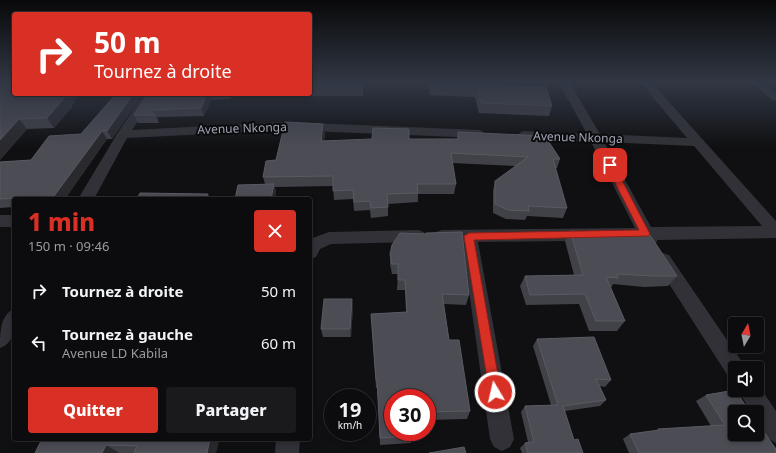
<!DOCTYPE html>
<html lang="fr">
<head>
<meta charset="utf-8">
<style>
	body { margin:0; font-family:"Noto Sans",sans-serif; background:#1a1a1c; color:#f1f3f6; height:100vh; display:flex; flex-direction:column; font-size:15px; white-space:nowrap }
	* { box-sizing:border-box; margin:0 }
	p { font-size:13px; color:#9a9b9e }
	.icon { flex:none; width:22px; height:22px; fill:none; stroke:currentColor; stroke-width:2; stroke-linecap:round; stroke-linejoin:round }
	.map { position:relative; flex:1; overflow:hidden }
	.drawer { position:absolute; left:12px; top:197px; width:300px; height:244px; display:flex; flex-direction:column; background:#0c0c0e; border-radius:4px; box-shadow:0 2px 6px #0003,0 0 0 1px #2c2c2e }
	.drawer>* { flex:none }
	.banner { position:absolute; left:12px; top:12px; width:300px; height:84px; border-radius:4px; box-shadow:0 2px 6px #0003,0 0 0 1px #2c2c2e; background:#d93025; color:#fff; overflow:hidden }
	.needle { width:26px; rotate:10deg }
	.controls { position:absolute; left:728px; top:317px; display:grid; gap:8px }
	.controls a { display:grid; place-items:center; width:36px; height:36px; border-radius:4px; background:#0c0c0e; box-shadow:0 2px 6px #0003,0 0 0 1px #2c2c2e; font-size:20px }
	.speed { position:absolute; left:324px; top:389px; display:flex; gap:8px; font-size:20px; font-weight:700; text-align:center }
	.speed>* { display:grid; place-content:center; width:52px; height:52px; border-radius:50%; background:#0c0c0e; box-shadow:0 2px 6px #0003,0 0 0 1px #2c2c2e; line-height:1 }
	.speed small { font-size:10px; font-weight:400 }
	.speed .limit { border:6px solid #d22; background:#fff; color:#111 }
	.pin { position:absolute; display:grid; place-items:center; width:34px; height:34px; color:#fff; margin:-17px; border-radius:8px; box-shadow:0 2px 6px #0006 }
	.me { position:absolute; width:44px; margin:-22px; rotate:351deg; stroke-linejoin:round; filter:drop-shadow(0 0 3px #0008) }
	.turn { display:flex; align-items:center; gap:14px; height:84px; padding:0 16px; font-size:18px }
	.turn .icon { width:52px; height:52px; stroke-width:2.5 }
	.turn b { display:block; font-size:28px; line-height:34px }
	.round { display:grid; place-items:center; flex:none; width:42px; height:42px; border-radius:4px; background:#1a1a1c }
	.summary { display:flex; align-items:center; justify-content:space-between; height:68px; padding:0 16px }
	h1 { font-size:24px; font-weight:800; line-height:30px; color:#d93025 }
	.primary-button { display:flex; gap:8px; margin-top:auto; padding:8px 16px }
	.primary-button a { flex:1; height:46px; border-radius:4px; background:#d93025; color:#fff; font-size:16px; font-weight:800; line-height:46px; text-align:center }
	.primary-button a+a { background:#1a1a1c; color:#f1f3f6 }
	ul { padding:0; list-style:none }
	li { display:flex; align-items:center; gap:12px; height:52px; padding:0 16px }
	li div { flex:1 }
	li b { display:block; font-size:15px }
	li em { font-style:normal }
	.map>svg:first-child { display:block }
</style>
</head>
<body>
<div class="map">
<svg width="776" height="453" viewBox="0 0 776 453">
	<rect width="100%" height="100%" fill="#101012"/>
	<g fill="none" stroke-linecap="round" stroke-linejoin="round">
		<!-- street -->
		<g fill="#313137" fill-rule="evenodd">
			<path d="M559,83H570L600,134L687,138L641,83H652L776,221V238L657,240L656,245L650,247L644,245L641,240L478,242L514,439L510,447L502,451L494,447L490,439L462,242H442L436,240L434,236L436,232L442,230L635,228L591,142L523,139L517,135L523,131L587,134ZM604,142L694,146L762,226L651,227Z"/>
			<polygon points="752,83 764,83 776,92 776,101 772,100"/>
			<polygon points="144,94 156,94 132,130 286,122 480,130 486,134 480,138 286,130 127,138 94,199 78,199 117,134"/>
			<rect x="0" y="215" width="14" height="12"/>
			<polygon points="418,230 424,232 426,236 424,240 418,242 331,244 320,249 316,257 310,259 310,239 329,232"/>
			<polygon points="663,253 669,255 742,362 745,368 735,368 735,379 728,376 657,265 654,260 657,255"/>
			<path d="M14,309C14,324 17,342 0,348C0,333 0,315 14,309Z"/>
			<path d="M757,383L776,411V443C763,437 757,425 757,412H751L738,390H757Z"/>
			<polygon points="276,439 300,439 299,453 275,453"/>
		</g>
	</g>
	<!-- wall -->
	<g fill="#414148">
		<polygon points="310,83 363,83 363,96 308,96 308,94 310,94"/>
		<polygon points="428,83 478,83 479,84 552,106 549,116 479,113 475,97 430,95"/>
		<polygon points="14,94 78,94 71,108 54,128 27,129 0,160"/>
		<polygon points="116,94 143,94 112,139 107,139 65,199 14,199 14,207 0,208 0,162 31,160 81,134"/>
		<polygon points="148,94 233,94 231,99 211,100 204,116 157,117 159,123 138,123 134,115"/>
		<polygon points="458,132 560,159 557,168 555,168 567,208 563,218 527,216 525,220 506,219 493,213 493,191 495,181 516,166 452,163 456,184 454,194 418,194 418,202 388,204 388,216 371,218 370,210 354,211 353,199 334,200 333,186 275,187 276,193 265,184 263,177 276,160 325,133 324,141 409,139 457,139"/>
		<polygon points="570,231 677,276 668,286 644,287 613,284 611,288 625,321 617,331 589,331 579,304 526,305 520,286 525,276 574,275 565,241"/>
		<polygon points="390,254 469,295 466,305 444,304 449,340 470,411 467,419 427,420 427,398 393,398 412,436 411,443 380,445 378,388 376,388 371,314 406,312 405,290 397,290 398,274 392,274 390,264"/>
		<polygon points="353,307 351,337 323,337 321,329"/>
		<polygon points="537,339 611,380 605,387 600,386 606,400 600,406 565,411 574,440 583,453 522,453 520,448 525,443 528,442 521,412 525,406 551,405 533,346"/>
		<polygon points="706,395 776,453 629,453 623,439 630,434 655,431 658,429 711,426 696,401"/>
		<polygon points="42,439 220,439 134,453 35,453"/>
	</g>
	<!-- shaded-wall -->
	<g fill="#29292e">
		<polygon points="66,94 78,94 71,108 54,128 47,118"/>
		<polygon points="133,94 143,94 112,139 107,131"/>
		<polygon points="207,94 208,94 211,100 204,116 201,108"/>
		<polygon points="229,94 233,94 231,99"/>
		<polygon points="19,119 27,129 0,160 0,140"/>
		<polygon points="323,124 325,133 322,151 321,141"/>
		<polygon points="102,131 107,139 65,199 57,199 54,196"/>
		<polygon points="274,184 276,193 275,199 271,199"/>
		<polygon points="208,194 211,199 206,199"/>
		<polygon points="352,299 353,307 351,337 350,329"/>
		<polygon points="210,439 220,439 216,453 207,453"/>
		<polygon points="106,445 118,452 118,453 102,453"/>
	</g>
	<!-- building -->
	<g fill="#4b4c54" stroke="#595a63">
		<polygon points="0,83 14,83 14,94 66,94 65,97 47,118 19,119 0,140"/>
		<polygon points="310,83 363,83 362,87 310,87"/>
		<polygon points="431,83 478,83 479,84 546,87 552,106 481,103 477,87 431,86"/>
		<polygon points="116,94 133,94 107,131 102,131 54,196 0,199 0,162 31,160 49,136 81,134"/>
		<polygon points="148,94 207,94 201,108 148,110 155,115 134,115"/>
		<polygon points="285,122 323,124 321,141 372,139 373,128 409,129 409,139 458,139 458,132 545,136 560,159 553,159 567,208 528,206 529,211 508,210 495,204 495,181 528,157 451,153 456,184 417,184 418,193 387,194 388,207 371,208 370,201 354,202 353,190 333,191 333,176 263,177 266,161 276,160"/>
		<polygon points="274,184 271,199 235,199 238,185"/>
		<polygon points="140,193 208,194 206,199 137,199"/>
		<polygon points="570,231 650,235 677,276 652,276 617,274 618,278 606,277 625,321 596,321 585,294 530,295 525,276 583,275"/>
		<polygon points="462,232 469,295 442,294 449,340 459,340 470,411 427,412 427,398 393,398 393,432 412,432 412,436 380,438 377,380 376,380 371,314 407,312 405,280 398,280 398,264 392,264 390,254 392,245 400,233 426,234 426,233"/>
		<polygon points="324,299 352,299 350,329 321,329"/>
		<polygon points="594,337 611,380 596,379 606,400 563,406 574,440 578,439 583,453 528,453 525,443 534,442 525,406 558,405 537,339"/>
		<polygon points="735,390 750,412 735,412 735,434 757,434 757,422 776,449 776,453 639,453 630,434 659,430 658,429 725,425 706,395"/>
		<polygon points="42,439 210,439 207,453 134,453 137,446 106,445 102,453 35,453"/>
		<polygon points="464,447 466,453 429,453"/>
	</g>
	<!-- sky -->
	<linearGradient id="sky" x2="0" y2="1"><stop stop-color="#09090a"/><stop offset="0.56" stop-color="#313744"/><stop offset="1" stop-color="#313744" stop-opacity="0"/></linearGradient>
	<rect width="776" height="147" fill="url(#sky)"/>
	<!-- route -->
	<polygon fill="#d93025" stroke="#8d1f18" points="610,162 614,165 650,234 648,236 474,240 501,392 499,397 495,398 490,397 464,236 469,233 639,230 606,165"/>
	<g text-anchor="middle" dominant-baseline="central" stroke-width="4" stroke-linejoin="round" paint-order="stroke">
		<!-- far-street labels -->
		<g font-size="12" fill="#a0a4b4" stroke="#0b0b0d">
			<text transform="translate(242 128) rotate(-2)">Avenue Nkonga</text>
			<text transform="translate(578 137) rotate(2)">Avenue Nkonga</text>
		</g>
	</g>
</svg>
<div class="controls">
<a><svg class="needle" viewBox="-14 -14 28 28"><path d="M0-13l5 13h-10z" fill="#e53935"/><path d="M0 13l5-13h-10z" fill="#9a9b9e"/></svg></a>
<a><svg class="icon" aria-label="sound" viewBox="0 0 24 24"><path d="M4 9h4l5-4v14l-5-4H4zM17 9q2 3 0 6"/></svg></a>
<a><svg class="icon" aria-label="search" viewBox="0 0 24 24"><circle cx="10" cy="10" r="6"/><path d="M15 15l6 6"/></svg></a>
</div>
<div class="speed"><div>19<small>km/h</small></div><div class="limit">30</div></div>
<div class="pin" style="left:610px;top:165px;background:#d93025"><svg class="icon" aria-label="arrive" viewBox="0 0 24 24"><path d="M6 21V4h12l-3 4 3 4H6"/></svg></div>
<svg class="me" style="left:495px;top:392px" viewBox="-20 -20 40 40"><circle r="17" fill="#d93025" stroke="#fff" stroke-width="3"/><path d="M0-11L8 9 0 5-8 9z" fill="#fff"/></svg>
<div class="banner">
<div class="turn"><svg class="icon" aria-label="right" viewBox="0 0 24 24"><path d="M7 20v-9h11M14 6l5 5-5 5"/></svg><div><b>50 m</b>Tournez à droite</div></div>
</div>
<section class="drawer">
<div class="summary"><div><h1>1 min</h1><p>150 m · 09:46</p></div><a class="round" style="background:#d93025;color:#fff"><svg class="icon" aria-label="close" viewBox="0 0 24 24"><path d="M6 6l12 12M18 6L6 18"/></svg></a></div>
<ul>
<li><svg class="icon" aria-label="right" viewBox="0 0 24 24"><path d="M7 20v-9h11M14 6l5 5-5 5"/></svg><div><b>Tournez à droite</b></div><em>50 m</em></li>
<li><svg class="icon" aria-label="left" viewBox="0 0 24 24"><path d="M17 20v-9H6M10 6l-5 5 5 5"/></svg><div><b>Tournez à gauche</b><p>Avenue LD Kabila</p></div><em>60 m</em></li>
</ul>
<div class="primary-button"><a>Quitter</a><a>Partager</a></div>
</section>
</div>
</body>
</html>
